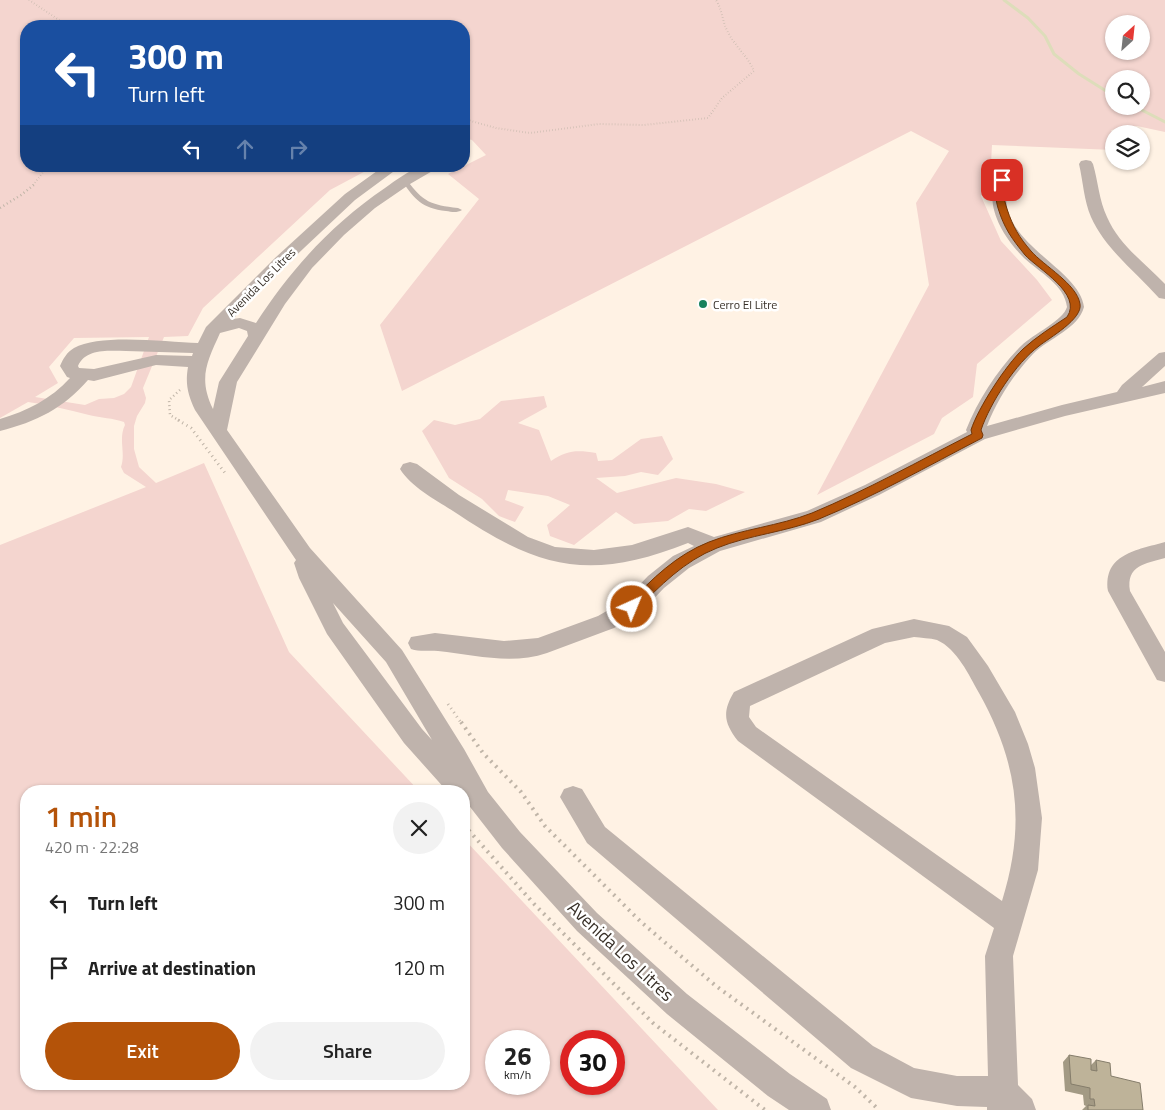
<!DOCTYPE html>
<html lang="en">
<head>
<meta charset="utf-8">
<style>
	body { margin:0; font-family:"Titillium Web",sans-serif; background:#f2f2f2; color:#222; height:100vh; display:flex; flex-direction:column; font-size:19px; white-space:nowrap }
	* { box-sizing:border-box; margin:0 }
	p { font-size:16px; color:#767676 }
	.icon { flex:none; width:28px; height:28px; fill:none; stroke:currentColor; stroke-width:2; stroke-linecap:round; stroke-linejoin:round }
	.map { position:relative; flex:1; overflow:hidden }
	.details { position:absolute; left:20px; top:785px; width:450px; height:305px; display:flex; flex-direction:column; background:#fff; border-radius:20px; box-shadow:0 1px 4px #0004 }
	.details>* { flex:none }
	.banner { position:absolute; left:20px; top:20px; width:450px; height:152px; border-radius:20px; box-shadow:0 1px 4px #0004; background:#1a4fa0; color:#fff; overflow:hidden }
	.needle { width:32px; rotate:27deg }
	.fabs { position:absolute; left:1105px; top:15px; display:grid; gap:10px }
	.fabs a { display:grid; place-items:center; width:45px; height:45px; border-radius:50%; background:#fff; box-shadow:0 1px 4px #0004; font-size:25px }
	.speed { position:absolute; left:485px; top:1030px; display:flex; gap:10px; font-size:25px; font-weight:700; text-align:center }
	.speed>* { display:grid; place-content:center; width:65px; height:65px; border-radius:50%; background:#fff; box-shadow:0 1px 4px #0004; line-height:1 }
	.speed small { font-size:12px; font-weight:400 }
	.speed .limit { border:8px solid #d22; background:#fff; color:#111 }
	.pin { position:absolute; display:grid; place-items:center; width:42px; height:42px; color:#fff; margin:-21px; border-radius:10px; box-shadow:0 2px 8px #0006 }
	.me { position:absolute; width:55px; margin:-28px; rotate:44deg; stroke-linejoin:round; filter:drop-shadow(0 0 4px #0008) }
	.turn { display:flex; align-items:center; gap:18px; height:105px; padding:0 25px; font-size:22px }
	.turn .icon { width:65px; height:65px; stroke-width:2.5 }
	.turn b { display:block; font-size:35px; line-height:42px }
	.lanes { display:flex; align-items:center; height:48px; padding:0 25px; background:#0003; justify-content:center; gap:25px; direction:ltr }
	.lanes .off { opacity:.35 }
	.round { display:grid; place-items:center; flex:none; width:52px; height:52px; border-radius:26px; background:#f2f2f2 }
	.summary { display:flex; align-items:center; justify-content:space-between; height:85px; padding:0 25px }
	h1 { font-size:30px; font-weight:600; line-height:38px; color:#b45309 }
	.button { display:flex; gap:10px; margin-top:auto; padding:10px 25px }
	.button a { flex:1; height:58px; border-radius:30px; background:#b45309; color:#fff; font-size:20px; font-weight:600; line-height:58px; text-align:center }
	.button a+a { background:#f2f2f2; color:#222 }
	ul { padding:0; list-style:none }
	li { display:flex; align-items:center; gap:15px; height:65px; padding:0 25px }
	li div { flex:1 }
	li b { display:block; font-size:19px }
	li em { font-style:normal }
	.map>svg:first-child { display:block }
</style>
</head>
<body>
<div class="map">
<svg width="1165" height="1110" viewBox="0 0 1165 1110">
	<rect width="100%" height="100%" fill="#fff2e4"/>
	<!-- green -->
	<g fill="#f4d5cf" fill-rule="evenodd">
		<path d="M0,0H1165V132L1137,126L1111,130L1114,134V150L992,145L991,163L981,196L1001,241L1037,280L1052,300L977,364L973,397L942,418L934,434L817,495L929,285L916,203L949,151L911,131L402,391L380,325L479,199L448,174L486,155L472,140L464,138V26H26V166H375L330,190L203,308L188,336L164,337L143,388L146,398L145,403L137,416L134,426V449L139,467L156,483L204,463L289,652L419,791H26V1084H464V839L718,1110H0V545L146,487L124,473L121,467C126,453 118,439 125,425L124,422C113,418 101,418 89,415C69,410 49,405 28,402L0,418ZM1114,24H1141V51H1114ZM1114,79H1141V106H1114ZM149,337L131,387L124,394L114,398L99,399L85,405L35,397L58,383L49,367L74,338ZM496,1041H539V1084H496ZM571,1041H614V1084H571Z"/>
		<path d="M544,396L547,407L518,423L539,430L551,461C567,450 577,450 596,453L598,461L612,460L641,439L662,436L673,459L658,475L641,472L625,476L596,478L617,493L676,478L716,484L745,492L706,511L689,509L668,521L634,524L616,512L574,545L550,536L547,525L570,505L548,496L508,490L505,500L524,507L515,522L499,516L482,499L449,478L422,431L434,420L455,425L480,419L501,401Z"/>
	</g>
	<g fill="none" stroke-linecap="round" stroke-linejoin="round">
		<!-- stream -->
		<g stroke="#ddddba" stroke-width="3">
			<polyline points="1004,0 1028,18 1045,36 1054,54 1079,74 1114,96"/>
			<polyline points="1134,106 1165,122"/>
		</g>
		<!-- path-far3 -->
		<g stroke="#c0b5a8" stroke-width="2" stroke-dasharray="0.5 2.5" stroke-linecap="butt">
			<polyline points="29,0 68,26"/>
			<path d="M464,119L496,128L530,133L599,124L644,125L708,118L722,98L754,71C748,57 736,47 729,34C722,23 723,11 716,0"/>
			<polyline points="33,185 48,166"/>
		</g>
		<!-- path-far2 -->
		<g stroke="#c0b5a8" stroke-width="2.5" stroke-dasharray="1 3" stroke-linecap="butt">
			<polyline points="0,208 21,195 35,184"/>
			<polyline points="180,390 169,400 170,415 180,421"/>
		</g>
		<!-- path-far1 -->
		<g stroke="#c0b5a8" stroke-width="3" stroke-dasharray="1 4" stroke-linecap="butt">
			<polyline points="178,420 191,428 225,473"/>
			<polyline points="448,704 462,724"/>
		</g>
		<!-- path -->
		<g stroke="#c0b5a8" stroke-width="4" stroke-dasharray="2 5" stroke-linecap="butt">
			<polyline points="461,722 483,753 521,792 545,826 641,922 716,986 855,1087 879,1110"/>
			<polyline points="464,825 535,905 653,1023 765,1110"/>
		</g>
		<!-- service -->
		<path fill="#bfb3ac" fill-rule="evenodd" d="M403,180H407C423,202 431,205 458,208L462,210C457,213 452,212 446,211C422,208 415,200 402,181Z"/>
		<!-- minor -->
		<g fill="#bfb3ac" fill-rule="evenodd">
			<path d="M1086,160L1091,161L1093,164C1098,181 1099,200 1107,217C1119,245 1145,263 1165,284V299L1159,298C1136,272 1106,250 1091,217C1084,201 1083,181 1079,164L1081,161Z"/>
			<path d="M384,166H401L355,200L287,264L233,319L240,318L256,323C291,269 332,224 385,188C396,180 409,170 422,167C427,165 435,166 441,166L410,184L375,208L344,235L312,268L285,304L237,382L227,430L310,548L402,650L464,749L488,792L520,832L597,913L687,994L790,1074L827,1099L831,1110H789L768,1096L667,1014L577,931L502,848L467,803L464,802V791L446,790L404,743L327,634L299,578L294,563L296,560L195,410C188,395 185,384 188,367L156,365L94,381L88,380C64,408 36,422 0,431V419C27,411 51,399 70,378L67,377L60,366C63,359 67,352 74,348C100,333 167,342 198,343L206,327L275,258L345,194ZM239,328L247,331L248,336L219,382L213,409C198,378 207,362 220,333ZM126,351L193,353L192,356L156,355L94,369L79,368L78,366C86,348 109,351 126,351ZM333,603L386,662L432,740L422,729L343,623Z"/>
			<path d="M1005,171L1010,172L1012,175C982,239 1079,264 1084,307C1078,329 1049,338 1033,354C1014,374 997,400 987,426L1062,405L1117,392L1122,385L1159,353L1165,352V366L1142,387L1165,381V393L1065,416L985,439L879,495L821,522L720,551L689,568L664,588L640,613L614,628L547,653C512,665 474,655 438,651C428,650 420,652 411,649L408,643L411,637L435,633L504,641L538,638L598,616L624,601L648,576L673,556L694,546L688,543C589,582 539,569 453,511C436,500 411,487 400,469L403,464L410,462L417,464L459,495L528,537L555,547L594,550L632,545L688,527L714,537L807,511L865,485L967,432L966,430C978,400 998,369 1021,346C1033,334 1063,321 1067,307C1065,285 1039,272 1024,258C1003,237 980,201 1000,172Z"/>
			<path d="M1165,542V558C1145,564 1126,565 1130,591L1165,652V682L1157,680L1108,591C1103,554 1137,550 1165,542Z"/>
			<path d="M914,619L949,626L967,637L988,666L1015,712L1028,744L1035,768L1042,818L1038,870L1013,956L1018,1085L1032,1099L1036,1110H987V1107L957,1106L911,1098L851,1068L587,843L560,797L564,789L573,786L582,789L605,827L873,1046L914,1068L957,1076H988L985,956L994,928L738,741C724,723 722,712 734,692L872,629ZM914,637C921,638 930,638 937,640C957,649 969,675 979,693C1018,763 1026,824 1002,901L756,727L749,717L750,706L885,643Z"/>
		</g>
	</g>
	<!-- wall -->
	<polygon fill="#a39a84" points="1069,1055 1091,1065 1096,1060 1143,1110 1082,1110 1086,1106 1084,1105 1083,1095 1065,1091 1063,1062"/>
	<!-- building -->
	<polygon fill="#beb399" stroke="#857d6b" points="1069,1055 1091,1059 1091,1070 1097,1071 1096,1060 1110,1063 1111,1076 1140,1083 1143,1110 1088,1110 1088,1105 1095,1106 1094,1099 1090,1099 1090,1088 1071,1084"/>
	<!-- route -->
	<path fill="#b45309" stroke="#753606" d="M999,178L1006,180C1001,189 1004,199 1007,209C1013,227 1019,237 1031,251C1044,266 1077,284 1080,304C1083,319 1049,338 1039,346C1016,363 990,403 981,430L983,435L982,438C928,466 875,496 819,519C786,532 749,535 717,548C684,561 660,586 636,610H628L626,607L628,604C652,579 676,555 709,542C742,529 779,526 812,513C867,490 919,461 972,434L971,430C978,408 1006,365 1023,349C1036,337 1052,327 1067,317C1083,294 1038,269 1025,255C1012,239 1004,228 998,208C995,197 994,188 999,178Z"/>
	<!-- markers -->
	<circle fill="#18825e" stroke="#fff" stroke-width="2" cx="703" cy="304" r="5"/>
	<g text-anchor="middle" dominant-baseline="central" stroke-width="5" stroke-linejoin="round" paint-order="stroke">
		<!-- far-street labels -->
		<g font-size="12" fill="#383028" stroke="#fff">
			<text transform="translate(261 282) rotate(-45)">Avenida Los Litres</text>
		</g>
		<!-- far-poi labels -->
		<g font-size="12" fill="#383028" stroke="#fff" text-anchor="start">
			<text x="713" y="304">Cerro El Litre</text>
		</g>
		<!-- near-street labels -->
		<g font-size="18" fill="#383028" stroke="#fff">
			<text transform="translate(621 951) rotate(43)">Avenida Los Litres</text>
		</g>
	</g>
</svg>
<div class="fabs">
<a><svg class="needle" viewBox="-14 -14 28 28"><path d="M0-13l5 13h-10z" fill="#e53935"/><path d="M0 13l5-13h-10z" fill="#767676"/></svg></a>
<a><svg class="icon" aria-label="search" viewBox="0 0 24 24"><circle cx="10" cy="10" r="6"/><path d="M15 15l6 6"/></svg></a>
<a><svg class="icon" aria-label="layers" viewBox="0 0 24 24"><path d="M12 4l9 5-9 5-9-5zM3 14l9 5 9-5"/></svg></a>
</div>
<div class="speed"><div>26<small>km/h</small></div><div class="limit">30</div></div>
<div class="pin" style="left:1002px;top:180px;background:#d93025"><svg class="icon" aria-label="arrive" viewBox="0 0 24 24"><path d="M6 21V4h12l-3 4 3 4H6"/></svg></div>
<svg class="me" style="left:632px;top:607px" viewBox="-20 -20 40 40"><circle r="17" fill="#b45309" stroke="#fff" stroke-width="3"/><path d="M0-11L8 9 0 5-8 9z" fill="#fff"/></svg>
<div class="banner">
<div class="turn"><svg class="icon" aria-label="left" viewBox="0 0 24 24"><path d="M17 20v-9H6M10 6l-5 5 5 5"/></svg><div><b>300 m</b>Turn left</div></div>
<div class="lanes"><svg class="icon" aria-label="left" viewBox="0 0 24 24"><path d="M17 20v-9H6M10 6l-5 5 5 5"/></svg><svg class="icon off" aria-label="ahead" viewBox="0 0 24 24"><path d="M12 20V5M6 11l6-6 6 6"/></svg><svg class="icon off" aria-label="right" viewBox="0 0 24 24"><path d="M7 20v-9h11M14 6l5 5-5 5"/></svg></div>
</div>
<section class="details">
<div class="summary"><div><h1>1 min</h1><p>420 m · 22:28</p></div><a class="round"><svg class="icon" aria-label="close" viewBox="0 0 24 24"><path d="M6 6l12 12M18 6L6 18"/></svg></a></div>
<ul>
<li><svg class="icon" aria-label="left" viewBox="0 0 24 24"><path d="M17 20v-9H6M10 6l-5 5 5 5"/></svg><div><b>Turn left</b></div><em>300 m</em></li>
<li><svg class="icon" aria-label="arrive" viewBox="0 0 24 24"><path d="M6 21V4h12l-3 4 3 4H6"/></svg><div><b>Arrive at destination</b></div><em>120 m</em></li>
</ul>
<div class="button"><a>Exit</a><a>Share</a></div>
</section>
</div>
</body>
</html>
